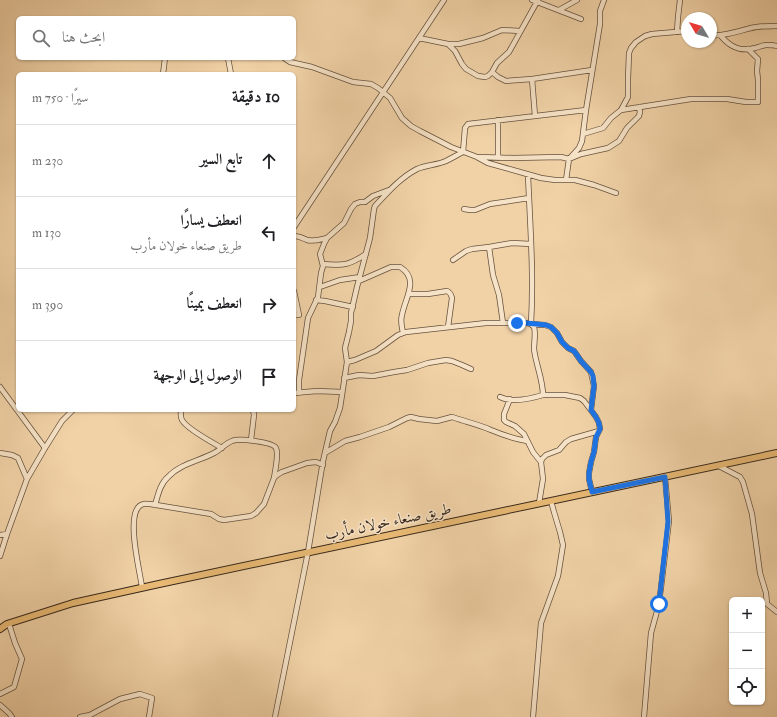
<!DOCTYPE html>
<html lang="ar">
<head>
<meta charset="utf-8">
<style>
	body { margin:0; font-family:"IM FELL Double Pica",Amiri,serif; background:#f6f6f6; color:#202124; direction:rtl }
	.controls { position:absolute; right:12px; bottom:12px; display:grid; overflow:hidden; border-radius:6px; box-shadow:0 1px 3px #0004 }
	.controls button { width:36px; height:36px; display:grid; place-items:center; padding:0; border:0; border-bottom:1px solid #e0e0e0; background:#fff; color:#202124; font:20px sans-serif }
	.compass { position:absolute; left:681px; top:12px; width:36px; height:36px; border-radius:50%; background:#fff; box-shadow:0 1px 3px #0004; rotate:308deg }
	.stop { position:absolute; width:12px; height:12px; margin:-9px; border:3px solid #1a73e8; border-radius:50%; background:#fff }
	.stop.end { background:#1a73e8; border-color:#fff; box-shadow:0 1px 4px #0008 }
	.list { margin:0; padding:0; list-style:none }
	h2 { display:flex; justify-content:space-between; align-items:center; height:52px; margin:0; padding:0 16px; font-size:17px }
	h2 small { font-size:13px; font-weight:400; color:#757577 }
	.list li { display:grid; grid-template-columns:26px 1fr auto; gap:12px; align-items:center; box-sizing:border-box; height:72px; padding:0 16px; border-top:1px solid #e0e0e0 }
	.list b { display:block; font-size:15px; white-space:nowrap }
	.list p { margin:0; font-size:13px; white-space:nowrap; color:#757577 }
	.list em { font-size:13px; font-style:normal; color:#757577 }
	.icon { flex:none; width:22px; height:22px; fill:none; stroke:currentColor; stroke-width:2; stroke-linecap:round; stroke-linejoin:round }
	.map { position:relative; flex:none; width:777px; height:717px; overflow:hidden; direction:ltr }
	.search { position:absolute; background:#fff; box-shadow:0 1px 3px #0004; left:16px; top:16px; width:280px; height:44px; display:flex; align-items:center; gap:10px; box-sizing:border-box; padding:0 14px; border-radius:6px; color:#757577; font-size:15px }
	.panel { position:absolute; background:#fff; box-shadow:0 1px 3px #0004; left:16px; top:72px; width:280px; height:340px; border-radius:6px; direction:rtl }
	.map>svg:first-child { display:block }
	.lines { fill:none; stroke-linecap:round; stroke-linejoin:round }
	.minor-casing { stroke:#66523e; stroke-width:6 }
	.major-casing { stroke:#37281b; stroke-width:8 }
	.minor { stroke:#f6e2c6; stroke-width:4.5 }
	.major { stroke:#e8b974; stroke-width:6 }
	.route { stroke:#1a73e8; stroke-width:5 }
	.labels { text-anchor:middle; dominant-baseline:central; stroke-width:3; stroke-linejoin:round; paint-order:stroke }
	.street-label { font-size:15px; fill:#37281b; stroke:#f6e2c6 }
</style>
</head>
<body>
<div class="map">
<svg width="777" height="717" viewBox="0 0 777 717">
	<rect width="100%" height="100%" fill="#f1d2a7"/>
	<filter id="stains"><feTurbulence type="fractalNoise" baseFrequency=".005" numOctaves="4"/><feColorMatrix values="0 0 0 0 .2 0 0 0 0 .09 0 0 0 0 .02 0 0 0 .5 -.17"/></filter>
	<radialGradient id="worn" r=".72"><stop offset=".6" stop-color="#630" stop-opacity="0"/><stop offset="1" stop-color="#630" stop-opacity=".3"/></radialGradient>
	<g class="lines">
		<!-- minor casing -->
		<g class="minor-casing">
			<path id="minor" d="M532,0L581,19
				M559,10L577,0
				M677,32L678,17L680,0
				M711,35C723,37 739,31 751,28C759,26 769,26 777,26
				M721,36C730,47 740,52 755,48C759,47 763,45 767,45C770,45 774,45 777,46
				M419,38L448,44L455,51L462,64L466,69L478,76L485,77L488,76L492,72L497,63L509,52L538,0
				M448,44H459L483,38L502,30L520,31
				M228,58L231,74
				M284,58L290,62L312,67L353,82L371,84L378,88L390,98L402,118L411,126L420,131L451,147L477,157L488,163L541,178L555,180H575L594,185L616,193
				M492,72L498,77L506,81L532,79L592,70
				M163,74L165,58
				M532,79L535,116
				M621,110L691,99H727L746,102H758V80L757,71L758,59L748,49
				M583,134L603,128L611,118L621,110L628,97V79L629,53L631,48L636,42L645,36L652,34L687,31
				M479,157L513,158L561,157L569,159L581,154L608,148L619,141L627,128L639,116L640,112L639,107
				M498,158V120
				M528,175C530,224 534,274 531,324L545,325L551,327L557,333L562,342L568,348L574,351L581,361L591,372L594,386L591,410
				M566,180L569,159L579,148L582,141L586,110L600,24V11L604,0
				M464,209L470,210H475L490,204L529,198
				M294,227L444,0
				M294,236C299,236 302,238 307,240C314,242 321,239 327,238
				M489,247L493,275L499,295L503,323
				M453,260L466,251L472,249L489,247L512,243L531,244
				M323,264C344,266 349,265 366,254
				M359,281L391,267H400C420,279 405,298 402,315C400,321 402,327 403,333
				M320,287L340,280L360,277
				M294,291L299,315H294
				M409,294H428L447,291C450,292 451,294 452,298L448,327
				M316,300L325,301L353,307
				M347,362L345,348L349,332L351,321V313L357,287L370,238L374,209L375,206C388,192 400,178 417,169C426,165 437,165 446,161C452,158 457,155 463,152L465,128L468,124L586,110
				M344,378L359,375L373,376L394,372L407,370L428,363L446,360L452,361L462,365L471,369
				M0,387L45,448
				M294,393L317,391L342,392
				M299,393V380L308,318L318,297L321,273L323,266L320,254L324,244L327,238L344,223L351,209L355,204L360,202H365L373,196L389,190
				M500,397C512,403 530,399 543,395
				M510,399L504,414V420L506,422L515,426L524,434L533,452L541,462
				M181,410C181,413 180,417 182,420C186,428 213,443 222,448
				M251,440L254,415L253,410
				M0,453L12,455L18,458L27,479
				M325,453L345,441L360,437L389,427L407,418L411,417L419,419L437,421L452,417L455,418C467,422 480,425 491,430C503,435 514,439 527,441
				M719,466L740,477L743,482L752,514L760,573L766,593L767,604L777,612
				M539,503L543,479L541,462L542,459L546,455L559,450L566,442L571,439L599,431
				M155,505C158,495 160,484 168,477C180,464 199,461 214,453C220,450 226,443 232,441C239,438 273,442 276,448C279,454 275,471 274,478
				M0,535L7,534
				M0,556L7,534L27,479L45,448L62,421L73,410
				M142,587C140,572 125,513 141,505C144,503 147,504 150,504L211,514L219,519L224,520L251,516L256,513L264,504L274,478L277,475L282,472L307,463L316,462L323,465
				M0,694L14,687L22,659L15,643L9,624
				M0,705L9,713L12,717
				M80,717L90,715L120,699L140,694L152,698L149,717
				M275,717L308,552L323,461L330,431L335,422L340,408L347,362L355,360L376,351L398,335L406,332L486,323H526C529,323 532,324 534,327C536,332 534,343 534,349C536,365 543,380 543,395H565L580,398L584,401L596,417L599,423L600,429L596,437L594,452L591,462L589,473V479L592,492
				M533,717L541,623L558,576L563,545L560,532L554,512L551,501
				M644,717L651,633L659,604L669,521L665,477"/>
		</g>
		<!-- major casing -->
		<g class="major-casing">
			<path id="major" d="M0,629L7,624L73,603L159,584L777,453"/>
		</g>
		<!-- minor -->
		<use href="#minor" class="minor"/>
		<!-- major -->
		<use href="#major" class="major"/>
	</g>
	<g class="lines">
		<!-- route -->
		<path class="route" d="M517,323H526L546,325L551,327L557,333L562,342L568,348L574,351L577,355L581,361L591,372L593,376L594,386L591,410L596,417L599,423L600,429L596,437L594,452L591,462L589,473V479L592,492L665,477L668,522L659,604"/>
	</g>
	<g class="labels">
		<!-- street labels -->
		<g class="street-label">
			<text transform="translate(388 522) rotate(-12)">طريق صنعاء خولان مأرب</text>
		</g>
	</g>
	<rect width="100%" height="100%" filter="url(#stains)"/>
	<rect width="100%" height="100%" fill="url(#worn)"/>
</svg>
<div class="controls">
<button>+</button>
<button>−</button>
<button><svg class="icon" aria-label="locate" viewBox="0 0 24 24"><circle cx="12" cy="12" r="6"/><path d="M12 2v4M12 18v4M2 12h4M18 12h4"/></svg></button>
</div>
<svg class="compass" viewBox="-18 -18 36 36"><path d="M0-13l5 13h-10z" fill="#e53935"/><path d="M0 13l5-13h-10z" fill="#757577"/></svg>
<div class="stop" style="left:659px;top:604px"></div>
<div class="stop end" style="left:517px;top:323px"></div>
<div class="search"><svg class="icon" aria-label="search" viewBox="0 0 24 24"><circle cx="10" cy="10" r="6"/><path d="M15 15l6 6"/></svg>ابحث هنا</div>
<section class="panel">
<h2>10 دقيقة<small>سيرًا · 750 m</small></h2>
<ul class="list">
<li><svg class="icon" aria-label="ahead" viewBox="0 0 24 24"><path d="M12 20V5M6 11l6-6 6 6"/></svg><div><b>تابع السير</b></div><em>230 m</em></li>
<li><svg class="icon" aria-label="left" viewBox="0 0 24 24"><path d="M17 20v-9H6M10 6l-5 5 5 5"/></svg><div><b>انعطف يسارًا</b><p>طريق صنعاء خولان مأرب</p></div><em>130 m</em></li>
<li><svg class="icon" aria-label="right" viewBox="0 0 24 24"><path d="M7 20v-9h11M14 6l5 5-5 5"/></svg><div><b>انعطف يمينًا</b></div><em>390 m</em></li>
<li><svg class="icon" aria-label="arrive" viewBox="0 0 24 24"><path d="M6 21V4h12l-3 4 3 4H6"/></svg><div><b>الوصول إلى الوجهة</b></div></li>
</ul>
</section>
</div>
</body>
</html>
